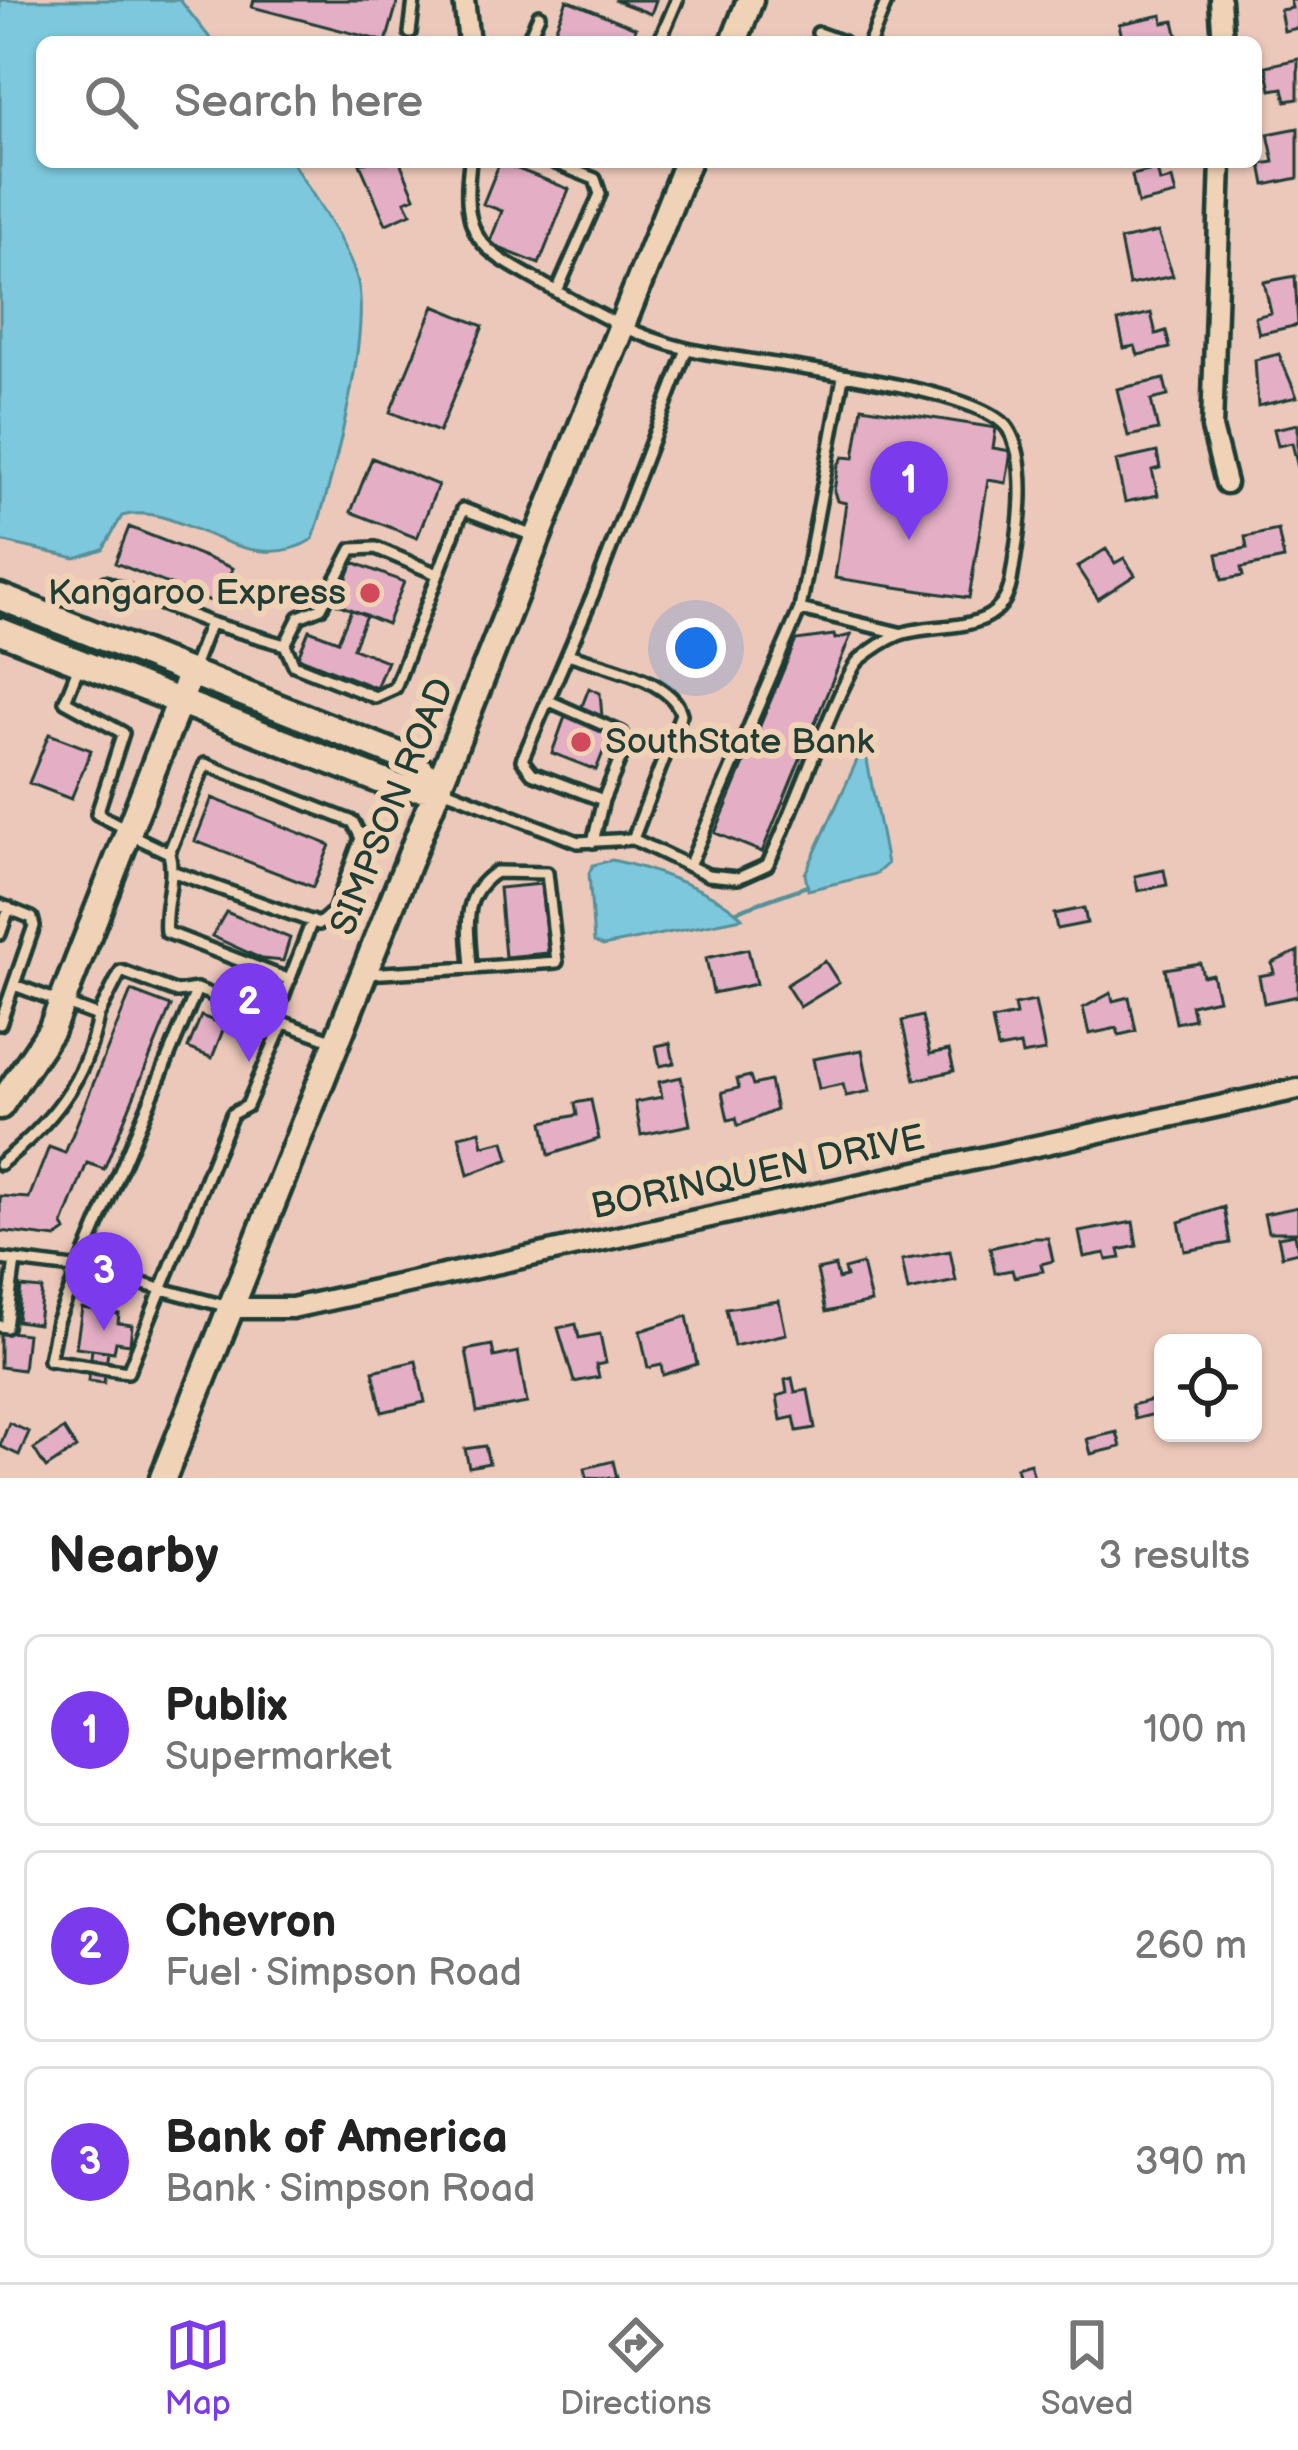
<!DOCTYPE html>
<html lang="en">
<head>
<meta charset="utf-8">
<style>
	body { margin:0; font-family:"Balsamiq Sans",sans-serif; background:#f2f2f2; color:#222 }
	.controls { position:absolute; right:36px; bottom:36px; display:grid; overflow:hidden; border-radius:18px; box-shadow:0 3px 9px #0004 }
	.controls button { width:108px; height:108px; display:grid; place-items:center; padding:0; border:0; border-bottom:3px solid #e0e0e0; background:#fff; color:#222; font:60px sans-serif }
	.you { position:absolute; left:696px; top:648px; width:42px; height:42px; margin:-30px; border:9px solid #fff; border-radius:50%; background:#1a73e8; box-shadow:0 0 0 18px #1a73e833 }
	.badge { display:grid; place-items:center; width:78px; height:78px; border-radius:50%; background:#7c3aed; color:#fff; font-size:39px; font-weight:700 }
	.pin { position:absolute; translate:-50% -99px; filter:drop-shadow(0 3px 6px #0008) }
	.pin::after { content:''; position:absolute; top:63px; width:42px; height:36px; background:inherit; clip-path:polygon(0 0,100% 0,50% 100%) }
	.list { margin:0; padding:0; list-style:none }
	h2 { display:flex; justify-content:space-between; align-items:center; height:156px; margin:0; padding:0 48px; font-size:51px }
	h2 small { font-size:39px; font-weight:400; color:#767676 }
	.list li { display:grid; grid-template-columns:78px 1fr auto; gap:36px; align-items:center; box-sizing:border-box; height:192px; margin:0 24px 24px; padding:0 24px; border:3px solid #e0e0e0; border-radius:18px }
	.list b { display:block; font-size:45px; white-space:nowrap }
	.list p { margin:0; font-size:39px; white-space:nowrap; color:#767676 }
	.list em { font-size:39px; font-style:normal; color:#767676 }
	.icon { flex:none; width:66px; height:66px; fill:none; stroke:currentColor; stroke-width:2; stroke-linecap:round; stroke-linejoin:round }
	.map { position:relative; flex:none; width:1298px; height:1478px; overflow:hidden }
	.search { position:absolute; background:#fff; box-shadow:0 3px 9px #0004; left:36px; right:36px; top:36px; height:132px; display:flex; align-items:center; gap:30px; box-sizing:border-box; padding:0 42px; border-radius:18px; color:#767676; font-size:45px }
	.sheet { height:804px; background:#fff }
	nav { display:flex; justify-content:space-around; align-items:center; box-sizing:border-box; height:168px; border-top:3px solid #e0e0e0; background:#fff; font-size:33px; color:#767676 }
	nav a { display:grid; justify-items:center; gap:6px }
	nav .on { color:#7c3aed }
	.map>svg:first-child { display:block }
	.water { fill:#7dc8dd; stroke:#579099; stroke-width:3 }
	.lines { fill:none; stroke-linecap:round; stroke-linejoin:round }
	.stream { stroke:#579099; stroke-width:4.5 }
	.building { fill:#e4aec4; stroke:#1f3d34; stroke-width:3 }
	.lane-casing { stroke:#1f3d34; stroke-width:18 }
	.street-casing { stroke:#1f3d34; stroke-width:27 }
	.secondary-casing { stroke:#1f3d34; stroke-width:33 }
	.lane { stroke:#f0d3b6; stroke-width:9 }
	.street { stroke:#f0d3b6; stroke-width:18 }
	.secondary { stroke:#f0d3b6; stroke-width:24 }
	.poi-dot { fill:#d1495b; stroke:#f0d3b6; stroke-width:4.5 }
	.labels { text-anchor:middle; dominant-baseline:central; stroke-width:12; stroke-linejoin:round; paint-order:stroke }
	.poi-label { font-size:36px; fill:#1f3d34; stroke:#f0d3b6; text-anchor:end }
	.street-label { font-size:36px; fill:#1f3d34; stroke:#f0d3b6 }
</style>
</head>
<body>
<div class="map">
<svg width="1298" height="1478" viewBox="0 0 1298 1478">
	<rect width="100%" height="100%" fill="#ecc8ba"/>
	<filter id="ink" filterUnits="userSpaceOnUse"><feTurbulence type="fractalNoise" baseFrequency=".00833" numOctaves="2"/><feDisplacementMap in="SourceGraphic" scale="24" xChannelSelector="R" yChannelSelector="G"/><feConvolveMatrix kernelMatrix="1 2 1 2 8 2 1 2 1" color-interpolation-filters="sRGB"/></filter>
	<g filter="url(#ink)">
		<!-- water -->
		<path class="water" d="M0,0H180L213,42H42V162H292C314,198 342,235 356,275C374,326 331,484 313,539C245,582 181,499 122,516L103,549L75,558L0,541Z
			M864,745L887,864L876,874L808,890L805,874Z
			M612,860C646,867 720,892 742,918L603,946L594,942L589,873L593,865Z"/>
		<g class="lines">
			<!-- stream -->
			<path class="stream" d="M737,911L807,886"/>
		</g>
		<!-- building -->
		<path class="building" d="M254,0H398L386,42L252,7Z
			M567,0L636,28L630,42H550Z
			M614,0H656L651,14Z
			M1290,0H1298V28L1284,31L1280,10L1292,8Z
			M1162,15L1163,23L1174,21L1179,42H1123L1119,24Z
			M1298,59V99L1286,101L1283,88L1271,90L1266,66Z
			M1298,128V178L1265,185L1261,164L1274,162L1268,134Z
			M359,162H400L415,197L405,201L411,213L386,224Z
			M500,162L569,189L539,264L489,244L502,211L483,204Z
			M1157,169L1160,182L1172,179L1176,195L1138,204L1132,175Z
			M1158,232L1173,276L1129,285L1120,240Z
			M1295,276L1298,325L1259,334L1255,317L1271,313L1264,282Z
			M434,306L483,326L439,432L390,412Z
			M1151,313L1156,334L1166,331L1170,348L1138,355L1135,346L1124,348L1118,321Z
			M1279,354L1297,397L1258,406L1255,360Z
			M1164,379L1168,396L1151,400L1158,430L1128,436L1117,389Z
			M862,407L996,428L993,448L1011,451L1006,483L988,480L969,598L835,578L846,503L837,501L834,491L838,465L843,457L854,458Z
			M1298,424V468L1292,443L1278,446L1274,429Z
			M1157,452L1160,468L1152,470L1158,495L1125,502L1116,461Z
			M372,458L438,485L417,538L351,512Z
			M129,527L233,568L218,604L115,563Z
			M1278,530L1284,559L1241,568L1243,576L1222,580L1217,554L1247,548L1245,537Z
			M1106,549L1115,563L1124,558L1135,575L1098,599L1077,567Z
			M353,562L404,582L387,624L337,604Z
			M351,610L366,615L353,648L387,661L376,688L298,657L309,630L338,641Z
			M834,635L835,639L851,635L762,852L715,833L796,640Z
			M589,688L600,693L603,729L577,719Z
			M566,714L611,732L596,770L552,753Z
			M49,734L91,750L71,799L29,783Z
			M212,798L330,845L313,887L195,841Z
			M1164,870L1167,885L1138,891L1135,876Z
			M541,884L548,953L505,957L499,888Z
			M1084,908L1087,923L1057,929L1054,914Z
			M226,912L290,938L283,961L262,959L212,936Z
			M748,949L756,984L713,993L706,958Z
			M1298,951V996L1264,1003L1259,976L1274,973L1272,963Z
			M825,961L839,983L800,1007L786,985Z
			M1200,963L1203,976L1212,974L1218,999L1191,1005L1194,1019L1176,1023L1165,969Z
			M131,991L171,1006L104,1169L87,1163L63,1224L66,1231L56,1238L0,1231V1196L29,1198L49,1147L65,1153Z
			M1111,993L1113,1001L1129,997L1136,1031L1119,1035L1117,1028L1089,1034L1083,1008Z
			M1035,1001L1045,1051L1022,1055L1020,1045L998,1049L992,1020L1016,1015L1014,1005Z
			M201,1016L225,1025L212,1058L188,1048Z
			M922,1016L930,1054L949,1050L954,1071L915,1080L902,1021Z
			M670,1043L674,1063L660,1066L656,1046Z
			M862,1050L870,1091L846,1096L843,1084L819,1089L813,1059Z
			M750,1076L753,1085L770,1081L776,1110L738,1126L736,1118L728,1120L722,1092L739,1088L737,1079Z
			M681,1077L690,1125L641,1135L635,1102L662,1097L659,1082Z
			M591,1100L599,1139L549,1155L543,1122L577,1115L575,1103Z
			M480,1131L483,1146L504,1141L509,1159L468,1175L459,1136Z
			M1224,1207L1230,1243L1185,1251L1179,1222Z
			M1298,1207V1232H1268L1264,1214Z
			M1133,1222L1137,1246L1119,1250L1121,1258L1107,1260L1105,1253L1084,1257L1079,1232Z
			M1295,1234L1298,1252L1282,1256L1278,1237Z
			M1034,1238H1048L1053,1261L1041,1264L1043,1271L1014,1277L1012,1270L995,1273L990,1248Z
			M950,1251L956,1281L908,1291L902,1260Z
			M862,1264L871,1302L826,1312L817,1270L835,1266L838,1279L846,1277L844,1269Z
			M21,1287L42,1289L38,1324L17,1321Z
			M779,1301L786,1334L734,1346L726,1309Z
			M82,1308L119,1314L118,1323L132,1325L130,1344L116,1342L114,1352L76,1347Z
			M687,1316L697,1364L663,1375L661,1365L648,1368L640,1331Z
			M576,1324L579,1338L600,1334L606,1363L596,1365L599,1377L574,1382L558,1328Z
			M0,1331L27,1334L23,1370L0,1367Z
			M492,1345L494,1357L518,1352L527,1403L477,1412L466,1350Z
			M92,1349L108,1351L104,1383L88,1381Z
			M416,1361L425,1402L382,1412L373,1371Z
			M792,1378L795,1392L808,1390L815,1428L797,1431L794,1417L781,1420L777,1396L787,1393L785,1380Z
			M1152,1400L1155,1414L1135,1419L1132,1405Z
			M9,1423L29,1432L19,1455L0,1446Z
			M64,1429L76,1448L46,1468L34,1449Z
			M1117,1432L1121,1447L1091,1454L1087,1439Z
			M485,1446L489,1463L469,1467L465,1449Z
			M613,1461L617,1478H587L585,1468Z
			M1030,1463L1034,1478H1019L1016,1467Z"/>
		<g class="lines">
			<!-- lane casing -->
			<g class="lane-casing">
				<path id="lane" d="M410,33L414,0
					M818,33L843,42
					M527,42L539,15
					M659,42L677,0
					M870,42L887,0
					M553,162L595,179L600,194L557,291
					M105,582L210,623
					M800,609L899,633
					M285,645L299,617L321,608L352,549L376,548L437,574
					M568,654C599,665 673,679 681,714L633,839
					M79,666L65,701L123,733L97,814L125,828
					M193,667L210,623L285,645L294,665L375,697L395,688L463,509L536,537
					M547,700L622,733L626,745L603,800
					M440,788L578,842L633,839L708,875L738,878L767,865C788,829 841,675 860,659C870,651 886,640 898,635C936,620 1001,639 1011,581C1018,540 1031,464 1008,429C978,384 749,364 687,349C634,336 593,312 547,286C484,250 460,244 470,162
					M129,834L169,853C176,880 163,904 166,932L290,980
					M593,842L603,800L532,773L522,760L594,592L687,349
					M169,853L205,764L353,822L361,838L334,911L319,924L174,872
					M689,866L800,609L843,377
					M0,905L32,918L34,926L0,1024
					M0,934L9,908
					M365,974L471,968C469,929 459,896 496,872L547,873L557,962L471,968
					M17,986L98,1016L121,971L177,992L197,989L274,1020L312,921
					M197,989L57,1321L49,1360L128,1372L232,1114L247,1106L283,1023
					M279,1021L337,1042
					M0,1164C51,1123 86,1082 98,1016
					M0,1259L90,1270L229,1307
					M0,1326L6,1327L15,1261"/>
			</g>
			<!-- street casing -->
			<g class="street-casing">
				<path id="street" d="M464,0L469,42
					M1220,0L1223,42
					M1221,162L1212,428L1226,483
					M230,1308H292L1298,1089"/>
			</g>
			<!-- secondary casing -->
			<g class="secondary-casing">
				<path id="secondary" d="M734,42L750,0
					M0,597L409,759L440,788
					M0,631L397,787L440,788
					M0,1106L51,1030L191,672
					M163,1478L687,162"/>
			</g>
			<!-- lane -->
			<use href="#lane" class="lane"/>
			<!-- street -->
			<use href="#street" class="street"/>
			<!-- secondary -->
			<use href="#secondary" class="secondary"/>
		</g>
	</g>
	<!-- markers -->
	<g class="poi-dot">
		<circle cx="370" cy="593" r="12"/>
		<circle cx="581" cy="742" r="12"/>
	</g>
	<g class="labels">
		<!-- poi labels -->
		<g class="poi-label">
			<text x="346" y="593">Kangaroo Express</text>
			<text x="605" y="742" text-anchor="start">SouthState Bank</text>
		</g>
		<!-- street labels -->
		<g class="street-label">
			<text transform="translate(393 807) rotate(-68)">SIMPSON ROAD</text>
			<text transform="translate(758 1173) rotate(-12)">BORINQUEN DRIVE</text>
		</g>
	</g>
</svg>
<div class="controls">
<button><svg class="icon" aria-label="locate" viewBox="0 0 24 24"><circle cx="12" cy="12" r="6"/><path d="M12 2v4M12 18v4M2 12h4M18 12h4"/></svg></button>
</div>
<div class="you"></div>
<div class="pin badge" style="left:909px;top:540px">1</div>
<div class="pin badge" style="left:249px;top:1062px">2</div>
<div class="pin badge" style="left:104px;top:1331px">3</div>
<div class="search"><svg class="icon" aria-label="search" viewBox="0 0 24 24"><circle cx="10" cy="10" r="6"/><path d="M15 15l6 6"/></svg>Search here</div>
</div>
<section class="sheet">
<h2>Nearby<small>3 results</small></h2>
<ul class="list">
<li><span class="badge">1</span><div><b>Publix</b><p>Supermarket</p></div><em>100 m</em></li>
<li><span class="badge">2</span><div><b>Chevron</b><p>Fuel · Simpson Road</p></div><em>260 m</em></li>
<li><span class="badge">3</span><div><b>Bank of America</b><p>Bank · Simpson Road</p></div><em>390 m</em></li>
</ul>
</section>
<nav>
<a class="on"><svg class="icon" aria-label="map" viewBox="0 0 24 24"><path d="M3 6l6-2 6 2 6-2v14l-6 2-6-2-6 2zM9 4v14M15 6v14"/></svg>Map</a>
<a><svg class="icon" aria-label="directions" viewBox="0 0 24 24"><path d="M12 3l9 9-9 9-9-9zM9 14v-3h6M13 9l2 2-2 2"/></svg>Directions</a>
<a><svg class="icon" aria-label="saved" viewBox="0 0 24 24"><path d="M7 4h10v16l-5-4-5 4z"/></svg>Saved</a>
</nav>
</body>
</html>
